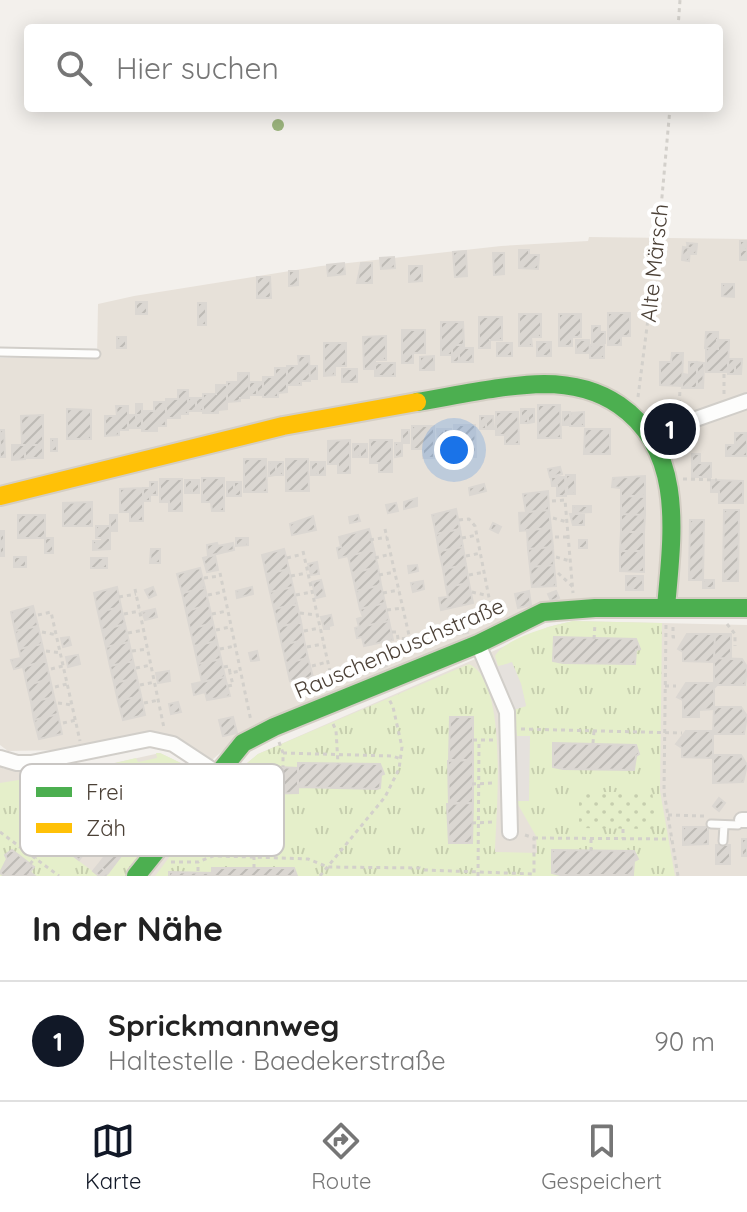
<!DOCTYPE html>
<html lang="de">
<head>
<meta charset="utf-8">
<style>
	body { margin:0; font-family:Quicksand,sans-serif; background:#f6f6f6; color:#222 }
	.you { position:absolute; left:454px; top:450px; width:28px; height:28px; margin:-20px; border:6px solid #fff; border-radius:50%; background:#1a73e8; box-shadow:0 0 0 12px #1a73e833 }
	.badge { display:grid; place-items:center; width:52px; height:52px; border-radius:50%; background:#111827; color:#fff; font-size:26px; font-weight:700 }
	.pin { position:absolute; translate:-50% -50%; border:4px solid #fff; box-shadow:0 2px 8px #0006 }
	.list { margin:0; padding:0; list-style:none }
	h2 { display:flex; justify-content:space-between; align-items:center; height:104px; margin:0; padding:0 32px; font-size:34px }
	h2 small { font-size:26px; font-weight:400; color:#767676 }
	.list li { display:grid; grid-template-columns:52px 1fr auto; gap:24px; align-items:center; box-sizing:border-box; height:120px; padding:0 32px; border-top:2px solid #e0e0e0 }
	.list b { display:block; font-size:30px; white-space:nowrap }
	.list p { margin:0; font-size:26px; white-space:nowrap; color:#767676 }
	.list em { font-size:26px; font-style:normal; color:#767676 }
	.icon { flex:none; width:44px; height:44px; fill:none; stroke:currentColor; stroke-width:2; stroke-linecap:round; stroke-linejoin:round }
	.map { position:relative; flex:none; width:747px; height:876px; overflow:hidden }
	.search { position:absolute; background:#fff; box-shadow:0 4px 20px #0003; left:24px; right:24px; top:24px; height:88px; display:flex; align-items:center; gap:20px; box-sizing:border-box; padding:0 28px; border-radius:8px; color:#767676; font-size:30px }
	.sheet { height:224px; background:#fff }
	nav { display:flex; justify-content:space-around; align-items:center; box-sizing:border-box; height:112px; border-top:2px solid #e0e0e0; background:#fff; font-size:22px; color:#767676 }
	nav a { display:grid; justify-items:center; gap:4px }
	nav .on { color:#111827 }
	.map>svg:first-child { display:block }
	.residential { fill:#e7e1d9 }
	.grass { fill:url(#grass-tufts) }
	.park { fill:url(#park-dots) }
	.parking { fill:#e5e1dd }
	.building { fill:url(#building-hatch); stroke:#dbd7d2; stroke-width:2 }
	.lines { fill:none; stroke-linecap:round; stroke-linejoin:round }
	.lane-casing { stroke:#d1cec9; stroke-width:11 }
	.street-casing { stroke:#d1cec9; stroke-width:18 }
	.fast-casing { stroke:#d4cec4; stroke-width:22 }
	.slow-casing { stroke:#d4cec4; stroke-width:22 }
	.path { stroke:#d3d0cb; stroke-width:3; stroke-dasharray:4 4; stroke-linecap:butt }
	.lane { stroke:#fdfdfc; stroke-width:7 }
	.street { stroke:#fdfdfc; stroke-width:14 }
	.fast { stroke:#4caf50; stroke-width:18 }
	.slow { stroke:#ffc107; stroke-width:18 }
	.tree { fill:#9bb47d }
	.labels { text-anchor:middle; dominant-baseline:central; stroke-width:8; stroke-linejoin:round; paint-order:stroke }
	.street-label { font-size:22px; fill:#4b4036; stroke:#fff }
	.key { fill:#fff; stroke:#c9c6c3; stroke-width:2 }
	.key-label { font-size:22px; fill:#4b4036 }
</style>
</head>
<body>
<div class="map">
<svg width="747" height="876" viewBox="0 0 747 876">
	<defs>
		<pattern id="grass-tufts" width="24" height="20" patternUnits="userSpaceOnUse" patternTransform="scale(2)"><rect width="24" height="20" fill="#e5efca"/><path d="M3 7l-1-3M5 7V3M7 7l1-3M15 17l-1-3M17 17v-4M19 17l1-3" fill="none" stroke="#c6ceae"/></pattern>
		<pattern id="park-dots" width="8" height="8" patternUnits="userSpaceOnUse" patternTransform="scale(2)"><rect width="8" height="8" fill="#e5efca"/><path d="M2 2h.1M6 6h.1" fill="none" stroke="#c6ceae" stroke-width="1.8" stroke-linecap="round"/></pattern>
		<pattern id="building-hatch" width="6" height="6" patternUnits="userSpaceOnUse" patternTransform="scale(2)"><rect width="6" height="6" fill="#dbd7d2"/><path d="M-1 1l2-2M0 6l6-6M5 7l2-2" fill="none" stroke="#bdbab5"/></pattern>
	</defs>
	<rect width="100%" height="100%" fill="#f3f0ec"/>
	<!-- residential -->
	<path class="residential" d="M589,237L747,239V603H589L243,734L207,764L171,736L148,732L63,750L8,751L0,745V358H97L98,304L134,296L321,266L501,246L588,241Z
		M573,621L747,625V876H0V766L4,769H87L160,753L187,766L230,777L258,754L548,627Z"/>
	<!-- grass -->
	<path class="grass" d="M573,621L662,623L660,791L675,876H155L180,843L188,848L194,841L186,835L230,777L258,754L469,664C509,682 496,813 495,852L537,853L536,836L516,801H529V736H517L513,710L526,706L521,684L512,663L498,666L495,656C505,638 553,625 573,621Z
		M156,753H160L187,766L192,774L189,786L125,876H104L109,873L158,807L149,799L154,792L122,767L115,777L112,775L111,764L136,758L138,762L157,758Z
		M87,769L89,778L84,786L73,778L36,829L99,876H0V783Z"/>
	<!-- park -->
	<path class="park" d="M579,792H652L657,820L653,829L579,828Z"/>
	<!-- parking -->
	<path class="parking" d="M512,662L521,684L526,706L513,710L497,667Z
		M515,736H530L529,801H514Z"/>
	<!-- building -->
	<path class="building" d="M740,241H747V250H740Z
		M687,243L697,244L696,254H689Z
		M683,247L690,248L689,261L682,260Z
		M519,250H529V255H539L538,269L519,268Z
		M740,250H747V260H740Z
		M466,251L467,276L455,277L453,252Z
		M493,253H504V274L494,275Z
		M394,257L395,268L381,269L380,258Z
		M344,263L345,274L328,276L327,265Z
		M361,263H372V283H357Z
		M409,266H422V281L409,282Z
		M289,271H298V285L289,286Z
		M257,277H270L271,298H257Z
		M722,284H734V297L722,296Z
		M136,302H147V314H136Z
		M198,303H206V325H198Z
		M608,313H630V336H621V345H608Z
		M519,314H541V337H531L532,346H519Z
		M559,314H581V337H572V346H559Z
		M479,317H502V340H490V348H479Z
		M441,322H463L464,345H452V355H441Z
		M592,326H600V332H605V343L592,344Z
		M402,330H425V353H413V363H402Z
		M706,332H718V349L705,348Z
		M386,336V360H375V369H364L363,337Z
		M117,337H126V348H117Z
		M576,340H589L590,353H576Z
		M717,340H729L728,372H706V348L718,349Z
		M537,342H551V356H537Z
		M324,343H346V366H335V375L324,376Z
		M497,343H512V356H497Z
		M452,345H464V348H459V362H452Z
		M590,345H604V358H590Z
		M459,348H473V362H459Z
		M672,353H683L682,386L660,385V362H671Z
		M298,356H309L310,381H301V385H287V366H299Z
		M434,356V370H420V357Z
		M728,359H735V374H728Z
		M735,359H742L741,374H735Z
		M689,362H697V388H682L683,374L689,375Z
		M697,362L704,363L703,388H697Z
		M375,363H395V376H375Z
		M309,366H317V379H310Z
		M275,368H287V392L278,393V397H263V377H275Z
		M342,369H357V382H342Z
		M238,373H249V398H240V401L227,402V382H238Z
		M249,382H257V395H249Z
		M257,382H263V395H257Z
		M216,385H227V409L218,410V413H203V394H216Z
		M178,390H188V414H180V418H166V399H178Z
		M188,398H196V411H188Z
		M196,398H203V411H196Z
		M154,402H166V426H157V431H142V411H154Z
		M136,404H142V415H136Z
		M538,405H560L561,438H538Z
		M116,406H128V430H119V435L105,436V416H117Z
		M67,409L91,410V439H67Z
		M521,409H528V423H521Z
		M528,409H534V422L528,423Z
		M496,412H518L519,444H505V435H496Z
		M563,412H570V425H563Z
		M584,412V426H570V413Z
		M43,415V445H22L21,416Z
		M128,415H136V428H128Z
		M136,415H142V428H136Z
		M480,416H486V429H480Z
		M486,416H493L494,429H486Z
		M454,425H475L476,457H465V448H454Z
		M412,426H434V458H423V449H412Z
		M437,429H444V442H438Z
		M444,429H451V442H444Z
		M585,429H610V454H584Z
		M0,430H4L5,457H0Z
		M402,430H409V443H402Z
		M735,433H747V456H726V445H735Z
		M51,439H57V451H51Z
		M350,440V473H338V464H328V441Z
		M370,440H392V472H379V463H370Z
		M395,443H402V456L395,457Z
		M353,444H360V457H353Z
		M360,444H367V457H360Z
		M12,445H25V459L12,460Z
		M25,445H43V458H25Z
		M692,454H700V461H692Z
		M244,459H266L267,492H244Z
		M286,459H308L309,491H286Z
		M269,462H276V475L269,476Z
		M276,462H283V475H276Z
		M311,462H318V475H311Z
		M318,462H325V475H318Z
		M692,463H711V477H692Z
		M560,467L562,474L550,477L548,469Z
		M566,475H575V494H568Z
		M645,476V496H621V488L612,487L613,478Z
		M551,477H565L566,496H557V486H552Z
		M202,478H224V511H212L211,502H202Z
		M160,479H182V511H169V502H160Z
		M185,480H192V493H185Z
		M192,480H199V493H192Z
		M711,480L743,481V503H719V492H711Z
		M150,482H157V495H150Z
		M227,482H234V496H227Z
		M234,482H241V496H234Z
		M484,484L486,491L470,495L469,488Z
		M143,488V521H130V512H120V489Z
		M143,488H150V501H143Z
		M548,491L549,510L526,512L523,494Z
		M621,496L645,497V515L621,514Z
		M417,498V506L404,509V502Z
		M92,502V526H63V503Z
		M396,503L398,511L388,513L386,505Z
		M573,506H591V512L573,513Z
		M456,509L460,529L436,534L432,515Z
		M549,510L551,528L520,531L519,513Z
		M724,510H739L738,581H723Z
		M570,514H584V525H573Z
		M621,514L645,515L644,532H621Z
		M18,515H45V538H18Z
		M110,515H117V531H110Z
		M358,515L360,521L350,523L349,517Z
		M313,516L316,530L292,535L290,524Z
		M690,520H704L703,580H689Z
		M493,523L501,527L498,533L490,529Z
		M96,526H110V538H96Z
		M551,528L553,547L528,549L527,530Z
		M369,529L374,550L339,558L337,548L341,547L339,537Z
		M460,529L463,547L439,551L436,534Z
		M0,531H4V556H0Z
		M621,532H644V551H620Z
		M45,538H53V553H45Z
		M102,538H110V549L93,550V541H102Z
		M236,538H248V545L236,546Z
		M579,540H587V548H579Z
		M217,543L218,546L233,543L234,550L208,556L207,545Z
		M463,547L466,565L443,569L439,551Z
		M553,547L554,565L530,567L528,549Z
		M151,549H160V563H150Z
		M284,549L289,569L266,574L262,555Z
		M374,550L378,567L352,573L348,556Z
		M620,551H644V572L620,571Z
		M215,555L218,570L207,572L203,558Z
		M14,557H26V567H14Z
		M91,558H107V568H91Z
		M317,562L319,574L311,575L308,564Z
		M417,565L418,571L409,573L408,566Z
		M466,565L469,583L446,587L443,569Z
		M554,565L556,586L532,587L530,567Z
		M378,567L381,585L356,591L352,573Z
		M200,568L205,588L182,593L177,574Z
		M289,569L293,587L270,592L266,574Z
		M626,576H643V590H626Z
		M321,580L325,596L316,598L312,582Z
		M703,580H714V588H703Z
		M423,581L424,589L413,592L411,583Z
		M469,583L473,603L441,610L439,598L448,597L446,587Z
		M381,585L385,603L360,609L356,591Z
		M117,587L121,607L98,612L94,593Z
		M153,587L156,595L149,598L145,590Z
		M252,587L253,594L237,598L236,591Z
		M293,587L297,604L274,609L270,592Z
		M205,588L209,605L186,611L182,593Z
		M529,591L531,605L518,608L515,594Z
		M556,591L559,598L551,601L548,594Z
		M385,603L389,621L355,628L359,627L357,619L363,617L360,609Z
		M297,604L301,622L278,627L274,609Z
		M209,605L213,623L190,629L186,611Z
		M33,606L38,626L15,631L11,612Z
		M121,607L125,624L102,630L98,612Z
		M155,609L157,617L145,620L142,612Z
		M331,615L333,625L329,626V629H324L321,617Z
		M465,619L468,633L454,635L452,621Z
		M389,621L393,640L364,646L362,637L357,638L355,628Z
		M301,622L304,640L282,645L278,627Z
		M213,623L217,641L194,646L190,629Z
		M125,624L129,642L106,647L102,630Z
		M38,626L42,644L19,649L15,631Z
		M687,634H715L714,662L683,661V652L678,649Z
		M715,634H731V659L714,658Z
		M69,637L71,645L63,647L61,638Z
		M554,637L636,639L640,649L636,650L635,664L563,663L553,661Z
		M304,640L308,658L286,663L282,645Z
		M217,641L221,659L198,664L194,646Z
		M129,642L133,661L110,666L106,647Z
		M42,644L46,661L14,669L11,660L21,658L19,649Z
		M257,651L259,660L251,661L249,653Z
		M384,653L387,666L374,670L371,656Z
		M78,655L80,664L68,667L66,657Z
		M308,658L313,677L290,681L286,663Z
		M714,658L742,659L747,667L745,685H717L714,688Z
		M221,659L225,677L202,682L198,664Z
		M46,661L50,679L27,685L23,667Z
		M133,661L137,678L114,683L110,666Z
		M169,671L170,681L158,683L156,673Z
		M225,677L230,696L207,700L205,692L194,695L192,684Z
		M137,678L141,696L118,701L114,683Z
		M50,679L54,697L31,702L27,685Z
		M686,683H714V709L699,710V717H683V700L677,697Z
		M141,696L145,715L123,720L118,701Z
		M54,697L58,714L34,720L31,702Z
		M178,702L181,712L171,714L169,704Z
		M714,707H741L747,716L744,734H713Z
		M58,714L62,734L39,739L34,720Z
		M233,717L237,733L223,736L219,720Z
		M450,717H473V760H449Z
		M686,731H713V758L682,757V748L676,744Z
		M553,743L636,745L639,754L636,756L634,770L563,769L553,767Z
		M713,755H741L747,765L743,782L713,783Z
		M473,760V803H449L448,761Z
		M298,763L380,764L384,774L381,775L380,788L377,789L298,787Z
		M255,766L298,768V793L257,794Z
		M102,790L121,805L79,860L60,845Z
		M719,798L725,803L719,811L713,806Z
		M473,803L472,843H449L447,804Z
		M140,810L150,818L108,873L98,865Z
		M683,827H708V844L683,845Z
		M742,839H747V856H742Z
		M716,845H730V864H716Z
		M12,850L34,867L30,872L35,876H4L0,873L7,859L5,855Z
		M552,850L634,851L638,859L634,861L633,875H560L552,873Z
		M98,865L108,873L105,876H99L93,871Z
		M212,868H294L297,876H212Z
		M169,872L212,873V876H169Z"/>
	<g class="lines">
		<!-- lane casing -->
		<g class="lane-casing">
			<path id="lane" d="M0,352L96,354
				M711,824L738,825L742,820
				M723,841L724,825"/>
		</g>
		<!-- street casing -->
		<g class="street-casing">
			<path id="street" d="M654,437L693,420L747,401
				M478,644L507,712L510,832
				M0,758L17,763H31L150,739L173,744L217,773
				M742,820H747"/>
		</g>
		<!-- fast casing -->
		<g class="fast-casing">
			<path id="fast" d="M417,402C459,395 502,385 544,384C571,384 597,390 619,405C686,451 672,537 666,607
				M136,876L243,743L274,727L478,644L543,612L595,608H747"/>
		</g>
		<!-- slow casing -->
		<g class="slow-casing">
			<path id="slow" d="M0,496L283,426L417,402"/>
		</g>
		<!-- path -->
		<path class="path" d="M678,28L680,0
			M724,374V394
			M638,397L658,241L670,108
			M679,412L680,388
			M683,479L717,480
			M552,501L565,500L573,593
			M553,518L567,522
			M459,520L469,519L475,526L493,618
			M385,529L413,653
			M555,537H568
			M462,538L477,535
			M370,540L387,537
			M303,551L333,685
			M466,556L481,553
			M556,557L570,561
			M287,558L303,554
			M375,558L391,554
			M220,573L251,721
			M558,573L573,587
			M379,575L395,572
			M469,575L485,572
			M291,576L307,573
			M204,578L220,576
			M135,589L164,728
			M472,592L489,596
			M383,593L399,590
			M208,595L223,592
			M296,595L312,592
			M119,597L136,594
			M387,610L403,608
			M300,613L317,615
			M124,614L140,611
			M212,614L227,611
			M38,615L51,612L80,741
			M727,624L735,634V646
			M666,625L664,792L678,876
			M673,627V637H677
			M216,630L230,627
			M304,631L320,628
			M42,632L57,635
			M392,632H397L398,639L410,638
			M128,633L144,630
			M594,639L595,624
			M307,647L323,644
			M220,649L235,646
			M46,651L61,653
			M132,651L148,649
			M312,666L327,662
			M224,667L229,666L230,673L240,671
			M136,668L151,665
			M51,669L63,666
			M140,685L155,682
			M228,686L233,685L230,673
			M665,686H676
			M55,687L67,684
			M58,703L72,705
			M144,703L159,700
			M63,723L76,720
			M333,724L336,730L338,764
			M521,729L682,733
			M473,740H493
			M279,742L283,753V767
			M593,743L594,731
			M283,753L392,756L401,759
			M472,784L494,783
			M136,803L143,800L147,802L171,801
			M668,815L704,816
			M472,823L494,822
			M623,829V839
			M0,832L59,876
			M525,835L534,838V876
			M534,838L671,839
			M591,839V851
			M171,862H198L213,856L254,857L308,859L328,867L420,868L425,870L534,874
			M30,864L36,857
			M254,868V857
			M198,871V862
			M105,875L106,876
			M320,876L385,797L399,769L402,747L393,707L388,697
			M478,876L479,740"/>
		<!-- lane -->
		<use href="#lane" class="lane"/>
		<!-- street -->
		<use href="#street" class="street"/>
		<!-- fast -->
		<use href="#fast" class="fast"/>
		<!-- slow -->
		<use href="#slow" class="slow"/>
	</g>
	<!-- trees -->
	<circle class="tree" cx="278" cy="125" r="6"/>
	<g class="labels">
		<!-- street labels -->
		<g class="street-label">
			<text transform="translate(654 263) rotate(-84)">Alte Märsch</text>
			<text transform="translate(399 648) rotate(-23)">Rauschenbuschstraße</text>
		</g>
	</g>
	<!-- legend -->
	<rect x="20" y="764" width="264" height="92" rx="12" class="key"/>
	<rect x="36" y="787" width="36" height="10" fill="#4caf50"/>
	<rect x="36" y="823" width="36" height="10" fill="#ffc107"/>
	<g class="key-label">
		<text x="86" y="800">Frei</text>
		<text x="86" y="836">Zäh</text>
	</g>
</svg>
<div class="you"></div>
<div class="pin badge" style="left:670px;top:429px">1</div>
<div class="search"><svg class="icon" aria-label="search" viewBox="0 0 24 24"><circle cx="10" cy="10" r="6"/><path d="M15 15l6 6"/></svg>Hier suchen</div>
</div>
<section class="sheet">
<h2>In der Nähe<small></small></h2>
<ul class="list">
<li><span class="badge">1</span><div><b>Sprickmannweg</b><p>Haltestelle · Baedekerstraße</p></div><em>90 m</em></li>
</ul>
</section>
<nav>
<a class="on"><svg class="icon" aria-label="map" viewBox="0 0 24 24"><path d="M3 6l6-2 6 2 6-2v14l-6 2-6-2-6 2zM9 4v14M15 6v14"/></svg>Karte</a>
<a><svg class="icon" aria-label="directions" viewBox="0 0 24 24"><path d="M12 3l9 9-9 9-9-9zM9 14v-3h6M13 9l2 2-2 2"/></svg>Route</a>
<a><svg class="icon" aria-label="saved" viewBox="0 0 24 24"><path d="M7 4h10v16l-5-4-5 4z"/></svg>Gespeichert</a>
</nav>
</body>
</html>
